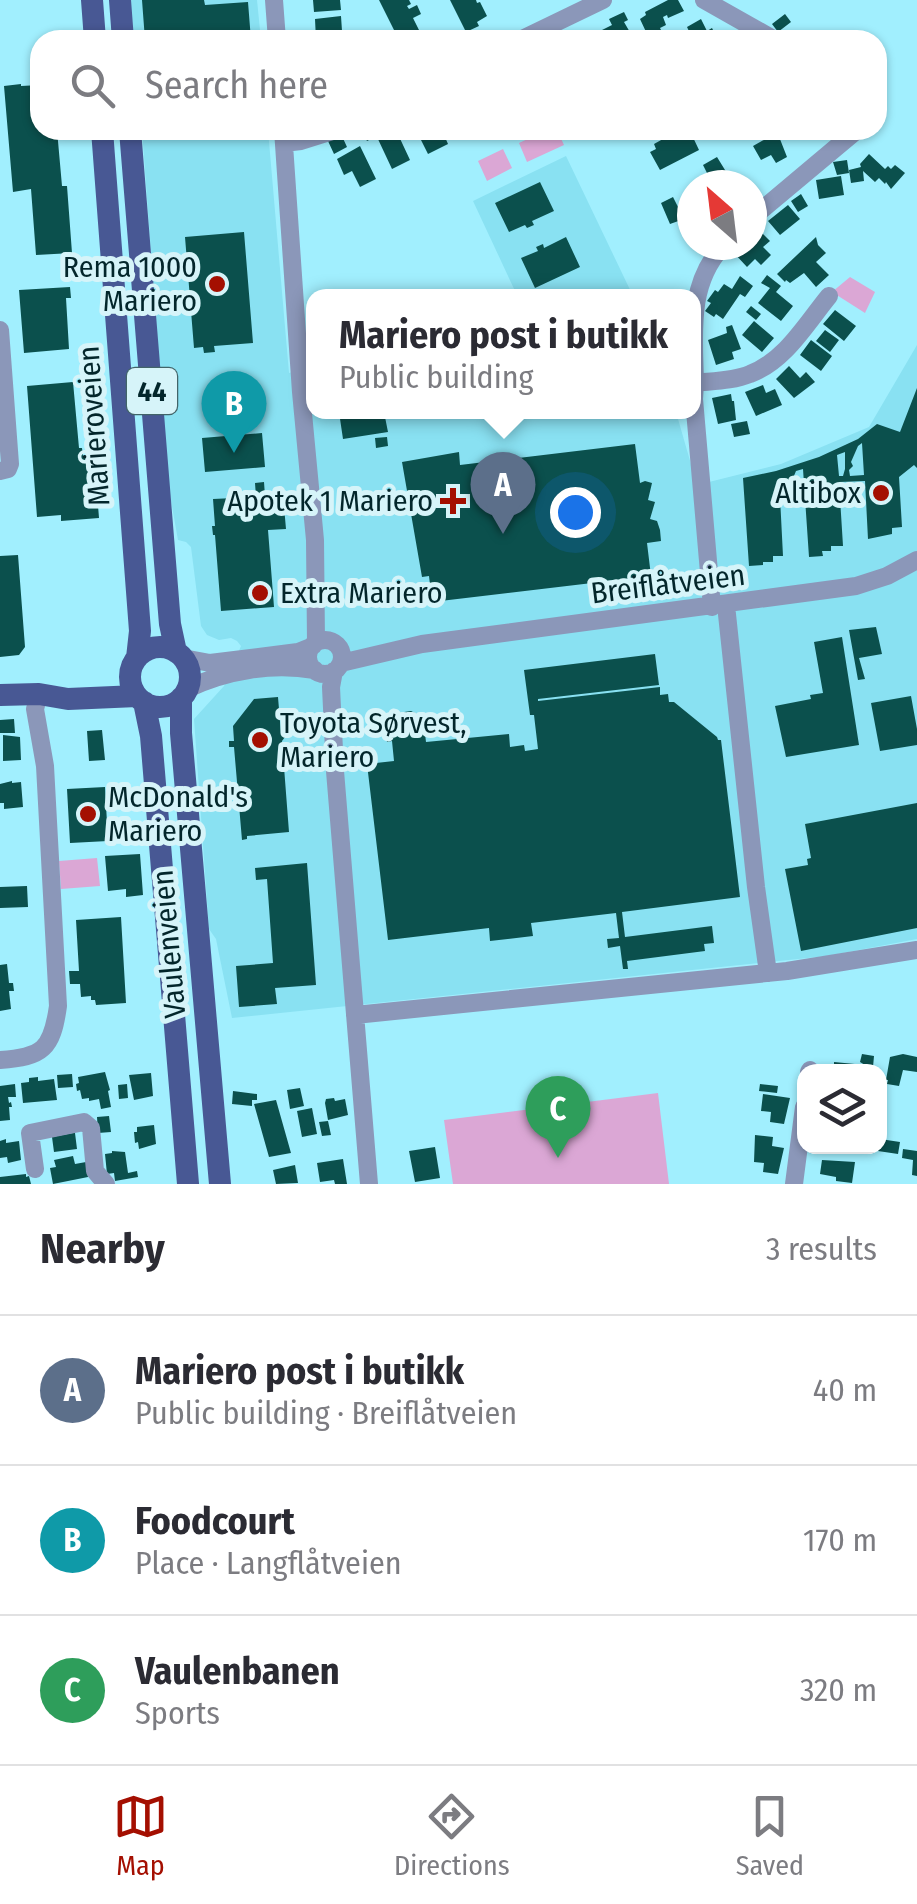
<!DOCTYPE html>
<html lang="en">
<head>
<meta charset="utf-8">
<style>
	body { margin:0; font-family:"Fira Sans Condensed",sans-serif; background:#f2f2f3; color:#2b2b33 }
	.controls { position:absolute; right:30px; bottom:30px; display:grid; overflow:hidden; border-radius:20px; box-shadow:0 2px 8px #0004 }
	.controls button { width:90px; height:90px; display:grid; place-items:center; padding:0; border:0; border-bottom:2px solid #e1e1e2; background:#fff; color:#2b2b33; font:50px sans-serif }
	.compass { position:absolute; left:677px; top:170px; width:90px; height:90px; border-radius:50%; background:#fff; box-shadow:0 2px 8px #0004; rotate:332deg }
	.you { position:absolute; left:575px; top:512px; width:35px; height:35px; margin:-25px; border:8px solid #fff; border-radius:50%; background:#1a73e8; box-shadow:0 0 0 15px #1a73e833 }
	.badge { display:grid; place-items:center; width:65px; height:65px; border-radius:50%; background:#a40f01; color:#fff; font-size:32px; font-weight:700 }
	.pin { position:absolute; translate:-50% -82px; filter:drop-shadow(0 2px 5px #0008) }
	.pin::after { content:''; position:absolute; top:52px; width:35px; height:30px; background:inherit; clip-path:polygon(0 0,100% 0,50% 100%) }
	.popup { position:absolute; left:306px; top:289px; width:395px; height:130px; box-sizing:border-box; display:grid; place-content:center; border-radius:20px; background:#fff; filter:drop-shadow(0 2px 8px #0005); font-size:32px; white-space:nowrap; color:#7c7c81 }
	.popup b { font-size:38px; color:#2b2b33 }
	.popup::after { content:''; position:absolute; left:50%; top:100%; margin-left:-20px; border:20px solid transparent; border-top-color:#fff }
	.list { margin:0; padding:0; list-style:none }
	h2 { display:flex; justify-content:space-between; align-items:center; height:130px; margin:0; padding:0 40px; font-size:42px }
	h2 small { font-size:32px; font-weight:400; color:#7c7c81 }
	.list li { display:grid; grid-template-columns:65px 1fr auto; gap:30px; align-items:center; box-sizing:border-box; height:150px; padding:0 40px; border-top:2px solid #e1e1e2 }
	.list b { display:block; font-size:38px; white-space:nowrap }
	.list p { margin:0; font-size:32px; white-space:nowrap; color:#7c7c81 }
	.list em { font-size:32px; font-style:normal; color:#7c7c81 }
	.icon { flex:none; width:55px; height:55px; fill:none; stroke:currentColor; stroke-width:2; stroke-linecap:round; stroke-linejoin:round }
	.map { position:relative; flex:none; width:917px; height:1184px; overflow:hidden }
	.search { position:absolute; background:#fff; box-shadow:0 2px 8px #0004; left:30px; right:30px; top:30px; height:110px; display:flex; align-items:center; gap:25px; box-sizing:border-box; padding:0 35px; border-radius:30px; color:#7c7c81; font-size:38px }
	.sheet { height:580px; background:#fff }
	nav { display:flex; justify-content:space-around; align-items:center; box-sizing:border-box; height:140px; border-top:2px solid #e1e1e2; background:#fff; font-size:28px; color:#7c7c81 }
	nav a { display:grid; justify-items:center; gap:5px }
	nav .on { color:#a40f01 }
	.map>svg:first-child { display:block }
	.built { fill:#89e1f2 }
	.green { fill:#dba7d5 }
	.building { fill:#0b504d; fill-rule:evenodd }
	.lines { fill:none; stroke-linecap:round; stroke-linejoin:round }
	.minor { stroke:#8b97b9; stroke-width:18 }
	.major { stroke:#485894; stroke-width:22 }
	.poi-dot { fill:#a40f01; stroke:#d6f4f9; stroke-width:4 }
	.labels { text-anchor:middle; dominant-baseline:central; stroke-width:10; stroke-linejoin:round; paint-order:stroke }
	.shield { fill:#d6f4f9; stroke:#426469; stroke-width:2.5 }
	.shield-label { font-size:28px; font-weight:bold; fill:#03262b }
	.poi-label { font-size:30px; fill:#03262b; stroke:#d6f4f9; text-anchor:end }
	.street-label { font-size:30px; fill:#03262b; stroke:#d6f4f9 }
</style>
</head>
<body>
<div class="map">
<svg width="917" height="1184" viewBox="0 0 917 1184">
	<rect width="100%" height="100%" fill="#a1effe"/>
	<!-- built -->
	<path class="built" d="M130,0H257L261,40H134Z
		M142,130H268L289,373L313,366V412H676L697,485L781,464L869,427L917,345V939L827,956L232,1018L216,939L209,929L194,719L224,686L241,646L237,641L231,638L219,640L207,635L201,626L191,547L186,542L178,540L168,484Z
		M566,156L633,296H508L516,293L473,201Z"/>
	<!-- green -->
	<path class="green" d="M547,130H557L564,145L527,162L519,143Z
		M503,149L512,168L487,181L478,161Z
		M850,277L875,292L865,313L832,292Z
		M97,858L100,886L61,889L59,861Z
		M658,1093L669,1184H453L444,1120Z"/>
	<!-- building -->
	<path class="building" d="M142,0H204L205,5L248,2L251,40H145Z
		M313,0H340L341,10L314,12Z
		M379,0H409L411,4L407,6L409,9L417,5L421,14L413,18L420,32L423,30L428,40H399Z
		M450,0H476L477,3L480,2L487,16L477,22L479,26L466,32Z
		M668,0H678L684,11L668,18L667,15L663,17L666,25L660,28L661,30L647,34L640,19L646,15L645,12Z
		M624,12L628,20L624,22L631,34L624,38L625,40H582L612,25L609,19Z
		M785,14L791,22L778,32L772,24Z
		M341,16L342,31L338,32V36L348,35V40H316L315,19Z
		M701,19L707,31L712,28L718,40H693L687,27Z
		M21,84V86L40,85V130H57L62,186H67L72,253L36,255L31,189L13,192L4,86Z
		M361,130H376L379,135L367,141Z
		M392,130H396L410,160L392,169L377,137Z
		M416,130H442L448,144L428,154Z
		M460,130H483L464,139Z
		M765,130H786L778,134L787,157L776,163L771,155L761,160L753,146L769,137Z
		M690,131L699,150L660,170L650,152L656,149L654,144L670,135L672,140Z
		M341,134L347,147L334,154L328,141Z
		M360,146L376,179L360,187L352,171L344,175L337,159Z
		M869,154L885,169L888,166L891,169L895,165L905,173L891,189L886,182L885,184L879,178L875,182L863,171L864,181L851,183L849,170L861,167L860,164Z
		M717,157L725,170L733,185H713L703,165Z
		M847,160L849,173L837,175L833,162Z
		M841,176L844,195L819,199L816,180Z
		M540,182L554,211L532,221L534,225L527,228L525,225L509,232L495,203Z
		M801,194L808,206L798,212L791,201Z
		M673,197L684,219L670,224L661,203Z
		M788,205L800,219L780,235L768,221Z
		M760,231L770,241L763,247L771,255L761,265L755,259L747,267L734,253L741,247L740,246L729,256L725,252L732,245H752V234L754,237Z
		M244,232L253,343L214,346L215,352L204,353L203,347L194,348L185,237Z
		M566,237L580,267L535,288L521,258L538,251L536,247L543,244L544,248Z
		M816,237L818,245L826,253L816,262L829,275L816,287L804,273L790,283L786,280L785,282L777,274Z
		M767,275L781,286L776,292L793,306L781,321L758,303L770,288L761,283Z
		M740,276L753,286L745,297L740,294L723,319L716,314L714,317L705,311L711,303L707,301L715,290L718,292L724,284L732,289Z
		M70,287L71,298H66L69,349L24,353L19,290Z
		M751,306L761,314L756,320L746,312Z
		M835,310L856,326L844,341L823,324Z
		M754,321L774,338L762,352L742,335Z
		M732,325L741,349L732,352L734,359L716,365L708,340L727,333L726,327Z
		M825,330L839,340L830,352L816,341Z
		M811,340L832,356L821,371L800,355Z
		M789,366L800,378L806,372L815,382L794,398L776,379Z
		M73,382L79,448H82L83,456L94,455L99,518L61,521V515L37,517L27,386Z
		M763,385L766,393L775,389L782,405L756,416L745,392Z
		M917,388V468L914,465L899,477L902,527L892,528V534L868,539L865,481L839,482L843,546H831V551H822L823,556L809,557L803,469L796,471L791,483L793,489L786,490L780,497L783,556H773V562H763V565L749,566L743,478L776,471L819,457L858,439L877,424L900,432ZM862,443L864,475L850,476L849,470L853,466L851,462L858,446ZM845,452V469L843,476H839L837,455Z
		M731,394L732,401H734L736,420L718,424L712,398Z
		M339,412H384L388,432L343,439Z
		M747,421L750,434L734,437L731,424Z
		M262,433L265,467L205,472L202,438Z
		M387,437L388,446L376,448L375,438Z
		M635,444L640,483L645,481L652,483L648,500L655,502L650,519L657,521L660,530L661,541L647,543L651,576L432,602L429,576L422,577L402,462L459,452L460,465Z
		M264,482L265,496L283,495L286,529L268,530L274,607L221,611L215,535H213L212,526H215L213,499L256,497L255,483Z
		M18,555L25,647L19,655L0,657V556Z
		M876,627L882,654L859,658L865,679L858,680L849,630Z
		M842,637L859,745L786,757L775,706L811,699L810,695L823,693L814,642Z
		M655,654L659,685L538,699V701L660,687V695L668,694L669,702H674L717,737L718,740H721L740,897L622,912L625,937L712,926L714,943L704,944L705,951L627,961L628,969H623L620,946L608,948L607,939L619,938L616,913L531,923L533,936L490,941L489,928L388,940L367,764L394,761L392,741L387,742L384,715L411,711L423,717L426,742L509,734L510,747L524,745L525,751L538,749L534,715H530L524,670Z
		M911,696L917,729V745L880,751L871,703Z
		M278,697L281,734L285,737L282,741L289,832L247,836V839L242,840L234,747H229V741H234L233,726L254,699Z
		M14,719L15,733H0V720Z
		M102,730L105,760L89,761L87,731Z
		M3,735L20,737L21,760L3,761Z
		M12,781V783L21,782L23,807L4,809V803H0V784Z
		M105,787L108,841L70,843L67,789Z
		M917,803V928L801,951L785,869L808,865L807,859L811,858L805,824Z
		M140,854L143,895L126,897V889L108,891L105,856Z
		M307,863L316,985L275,988L277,1004L239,1007L236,966L273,963L267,879L256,880L255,868Z
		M27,886L28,907L0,908V887Z
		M121,917L126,1003L96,1005L95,1000H91V996L81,997L80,984H70L69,971H79L76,920Z
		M7,964L9,983H13L14,991H9L11,1009L0,1011V965Z
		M862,1054L874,1056L873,1067H868V1072H823L824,1065L834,1067V1062L865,1065L860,1062Z
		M903,1054L917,1057V1072L903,1070L899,1086L887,1084L888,1080H886L890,1057Z
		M105,1072L110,1090L108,1091L111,1107L101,1109L99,1099L89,1101V1098L82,1099L80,1090L77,1091L76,1084L79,1083L78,1077Z
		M151,1073L153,1096L134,1100L129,1075Z
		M72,1074L73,1087L58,1088L57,1075Z
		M38,1077V1081L54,1079L57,1100L23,1103L21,1083L29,1082V1078Z
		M15,1084L16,1097H8L9,1103L11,1102L12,1107H9L10,1120L0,1121V1086Z
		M127,1084L128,1098L119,1099L118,1085Z
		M760,1084L778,1086L777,1093L759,1091Z
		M300,1088L304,1106L290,1109L287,1090Z
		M233,1091L257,1094V1100H252V1106L232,1104Z
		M763,1094L790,1098L784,1124L770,1122L771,1112L761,1111Z
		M334,1098L335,1101L345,1099L348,1115L328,1120L325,1103L326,1099Z
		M276,1100L291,1153L269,1157L254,1104Z
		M312,1108L317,1134L302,1137L297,1111Z
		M109,1116L111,1132L98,1133L97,1117Z
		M328,1121L331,1135L322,1136L319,1122Z
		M154,1125L156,1144L139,1149L138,1142L135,1143L134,1132H137V1127Z
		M73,1133H75L77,1149L54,1152L52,1137Z
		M755,1135L773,1137L772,1146L784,1148L778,1174L763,1172L764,1163L754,1162Z
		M6,1139V1143L19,1141L21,1160L8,1163L7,1157L0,1158V1141Z
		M880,1139L900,1142L898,1154L878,1151Z
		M435,1147L440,1178L415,1182L409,1151Z
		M903,1149L917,1151V1176L912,1175L913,1160L902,1158Z
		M112,1151L125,1152L128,1173L137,1171L138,1177L115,1181L114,1173L107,1174L105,1154L112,1153Z
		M73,1156L75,1164L86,1162L88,1177L53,1184L50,1168L56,1167L54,1160Z
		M343,1159L347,1184H335L334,1180L320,1182L317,1163Z
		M822,1160L855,1162L852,1183L836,1181V1177L820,1174Z
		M295,1165L298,1183L276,1184L273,1170Z
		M26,1174V1177L29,1176L31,1184H0V1177Z"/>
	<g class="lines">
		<!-- minor -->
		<path class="minor" d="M274,0L277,40
			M704,0L775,40
			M520,40L603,0
			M283,130L301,392L315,540L316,642
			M284,143L301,141L336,130
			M752,218L857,130
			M724,245C687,283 694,335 695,383C713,381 733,381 750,374C785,361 806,324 829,296
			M0,330L10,464L8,469L0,471
			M695,383L694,399L712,607
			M726,605L756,887L768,973
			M308 657a17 17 0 1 1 34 0a17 17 0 1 1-34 0Z
			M183,658L210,663L298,652L313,646
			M341,663L422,644L856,586L887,576L917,560
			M334,671L331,687L335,771L369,1184
			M187,689C227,670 272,663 315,670
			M355,1015L787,971L917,950
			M0,1060C43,1057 52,1049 58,1006L45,766L35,709L39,694
			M809,1072L810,1070
			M35,1169L30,1133L84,1122L91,1128L95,1171L106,1184
			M794,1184L804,1107"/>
		<!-- major -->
		<path class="major" d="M92,0L95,40
			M120,0L123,40
			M102,130L140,631L137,658
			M130,130L170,624L176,652
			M130 677a30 30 0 1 1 60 0a30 30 0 1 1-60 0Z
			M0,695L39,694L68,699L137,696
			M181,698V733L220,1184
			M144,702L151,736L188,1184"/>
	</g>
	<!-- markers -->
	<g class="poi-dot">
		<circle cx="217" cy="284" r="10"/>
		<circle cx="881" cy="493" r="10"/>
		<path d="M448 486h10v10h10v10h-10v10h-10v-10h-10v-10h10z"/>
		<circle cx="260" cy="593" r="10"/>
		<circle cx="260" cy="740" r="10"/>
		<circle cx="88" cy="814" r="10"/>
	</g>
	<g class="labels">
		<!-- shield labels -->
		<rect class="shield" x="127" y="368" width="50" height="46" rx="8"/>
		<g class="shield-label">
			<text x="152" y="391">44</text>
		</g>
		<!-- poi labels -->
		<g class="poi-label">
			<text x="197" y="267">Rema 1000<tspan x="197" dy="34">Mariero</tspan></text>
			<text x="861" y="493">Altibox</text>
			<text x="433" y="501">Apotek 1 Mariero</text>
			<text x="280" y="593" text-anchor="start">Extra Mariero</text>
			<text x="280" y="723" text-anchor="start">Toyota Sørvest,<tspan x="280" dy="34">Mariero</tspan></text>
			<text x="108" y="797" text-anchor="start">McDonald's<tspan x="108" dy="34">Mariero</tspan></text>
		</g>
		<!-- street labels -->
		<g class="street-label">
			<text transform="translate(94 426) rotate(-94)">Marieroveien</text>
			<text transform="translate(668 584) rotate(-7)">Breiflåtveien</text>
			<text transform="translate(169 944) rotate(-95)">Vaulenveien</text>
		</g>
	</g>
</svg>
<div class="controls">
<button><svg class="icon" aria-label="layers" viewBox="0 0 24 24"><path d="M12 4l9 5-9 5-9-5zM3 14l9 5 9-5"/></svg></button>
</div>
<svg class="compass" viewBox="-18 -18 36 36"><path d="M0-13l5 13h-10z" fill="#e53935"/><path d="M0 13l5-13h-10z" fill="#7c7c81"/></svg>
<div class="you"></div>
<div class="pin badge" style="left:503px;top:534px;background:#5c6f8a">A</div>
<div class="popup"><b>Mariero post i butikk</b>Public building</div>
<div class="pin badge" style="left:234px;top:453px;background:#0f9aa8">B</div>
<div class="pin badge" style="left:558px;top:1158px;background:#2e9e5b">C</div>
<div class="search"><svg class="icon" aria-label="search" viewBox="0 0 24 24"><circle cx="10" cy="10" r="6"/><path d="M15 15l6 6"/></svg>Search here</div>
</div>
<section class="sheet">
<h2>Nearby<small>3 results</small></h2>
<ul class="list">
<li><span class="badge" style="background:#5c6f8a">A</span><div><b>Mariero post i butikk</b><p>Public building · Breiflåtveien</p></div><em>40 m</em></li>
<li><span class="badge" style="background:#0f9aa8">B</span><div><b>Foodcourt</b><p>Place · Langflåtveien</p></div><em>170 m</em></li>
<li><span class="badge" style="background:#2e9e5b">C</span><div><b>Vaulenbanen</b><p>Sports</p></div><em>320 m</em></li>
</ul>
</section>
<nav>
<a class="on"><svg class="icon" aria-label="map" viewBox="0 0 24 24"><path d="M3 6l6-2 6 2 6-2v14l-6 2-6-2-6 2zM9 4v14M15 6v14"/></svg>Map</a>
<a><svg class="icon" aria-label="directions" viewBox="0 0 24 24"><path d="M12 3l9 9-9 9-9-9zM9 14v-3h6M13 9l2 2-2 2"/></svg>Directions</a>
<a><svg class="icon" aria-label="saved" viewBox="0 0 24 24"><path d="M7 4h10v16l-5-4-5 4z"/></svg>Saved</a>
</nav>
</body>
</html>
